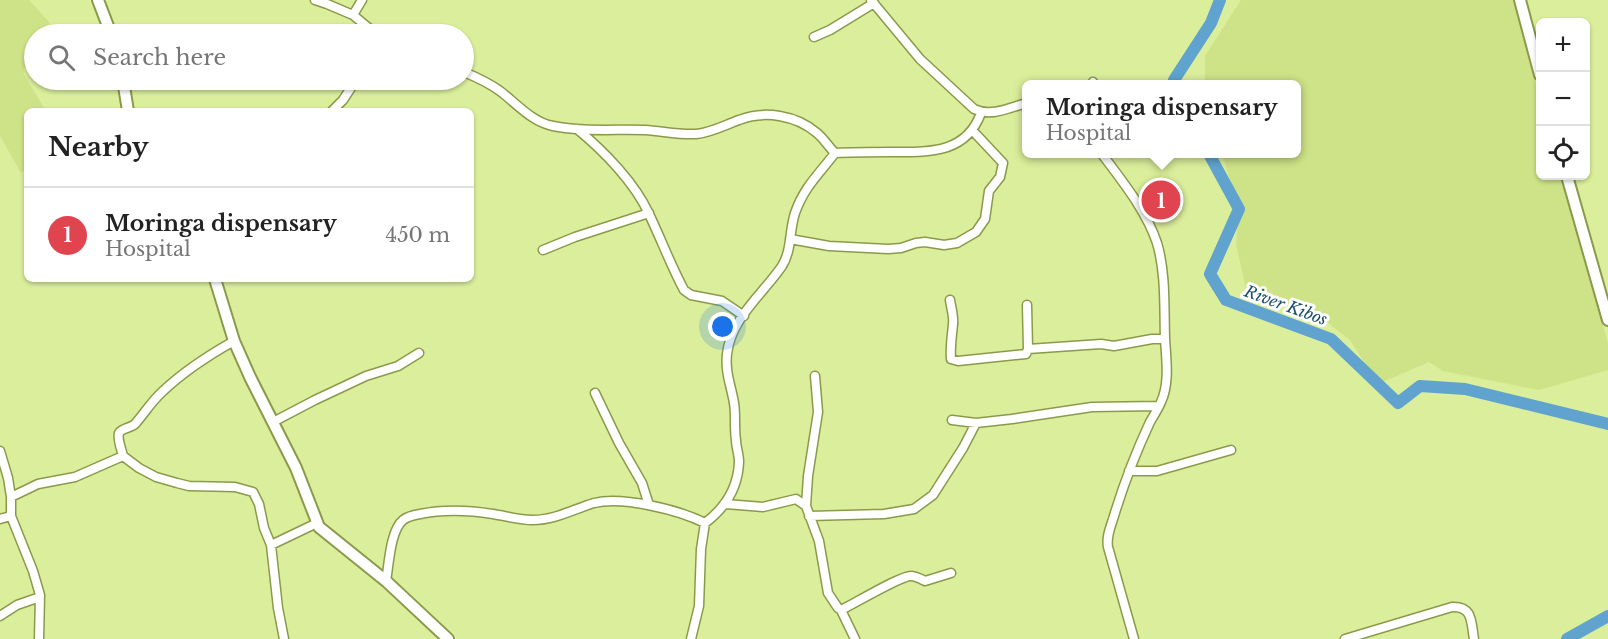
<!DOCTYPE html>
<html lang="en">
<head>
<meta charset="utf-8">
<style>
	body { margin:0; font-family:"Libre Baskerville",serif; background:#f6f6f6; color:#222 }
	.controls { position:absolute; right:18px; top:18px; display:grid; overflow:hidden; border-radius:9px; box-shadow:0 2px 4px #0004 }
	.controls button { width:54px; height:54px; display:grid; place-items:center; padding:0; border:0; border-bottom:2px solid #e0e0e0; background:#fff; color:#222; font:30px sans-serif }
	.you { position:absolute; left:723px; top:327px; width:21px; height:21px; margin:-15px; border:4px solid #fff; border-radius:50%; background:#1a73e8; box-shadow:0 0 0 9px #1a73e833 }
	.badge { display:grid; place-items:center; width:39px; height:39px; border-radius:50%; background:#713fb6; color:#fff; font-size:20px; font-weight:700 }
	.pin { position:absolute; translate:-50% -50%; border:3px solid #fff; box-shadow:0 2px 6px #0006 }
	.popup { position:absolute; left:1022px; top:80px; width:279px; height:78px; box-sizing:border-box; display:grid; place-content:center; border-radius:9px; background:#fff; filter:drop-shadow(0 2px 4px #0005); font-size:20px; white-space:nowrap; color:#767676 }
	.popup b { font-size:22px; color:#222 }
	.popup::after { content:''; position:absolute; left:50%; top:100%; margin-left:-12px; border:12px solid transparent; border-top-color:#fff }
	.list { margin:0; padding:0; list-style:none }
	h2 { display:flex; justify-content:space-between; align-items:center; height:78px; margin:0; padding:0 24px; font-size:26px }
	h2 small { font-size:20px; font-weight:400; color:#767676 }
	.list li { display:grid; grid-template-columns:39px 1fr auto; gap:18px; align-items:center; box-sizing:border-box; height:96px; padding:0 24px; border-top:2px solid #e0e0e0 }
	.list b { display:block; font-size:22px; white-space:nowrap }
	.list p { margin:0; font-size:20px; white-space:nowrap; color:#767676 }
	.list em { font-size:20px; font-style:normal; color:#767676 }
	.icon { flex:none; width:33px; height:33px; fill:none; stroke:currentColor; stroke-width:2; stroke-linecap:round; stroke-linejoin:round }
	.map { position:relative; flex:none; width:1608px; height:639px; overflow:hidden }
	.search { position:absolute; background:#fff; box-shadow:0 2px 4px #0004; left:24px; top:24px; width:450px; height:66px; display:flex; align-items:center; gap:15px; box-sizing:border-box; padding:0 21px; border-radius:33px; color:#767676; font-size:22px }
	.panel { position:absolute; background:#fff; box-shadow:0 2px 4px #0004; left:24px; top:108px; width:450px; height:174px; border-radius:9px }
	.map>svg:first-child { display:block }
	.built { fill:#cee287 }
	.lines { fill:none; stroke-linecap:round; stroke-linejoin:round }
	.river { stroke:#60a3cf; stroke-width:12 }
	.minor-casing { stroke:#8a9a4a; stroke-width:11 }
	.tertiary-casing { stroke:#8a9a4a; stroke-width:14 }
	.minor { stroke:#fff; stroke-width:8 }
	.tertiary { stroke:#fff; stroke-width:10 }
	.labels { text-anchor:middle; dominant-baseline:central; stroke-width:6; stroke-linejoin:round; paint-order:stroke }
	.water-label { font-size:16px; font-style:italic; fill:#1c4f6e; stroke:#fff }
</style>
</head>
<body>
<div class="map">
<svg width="1608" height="639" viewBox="0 0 1608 639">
	<rect width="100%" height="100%" fill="#dbee9b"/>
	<!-- built -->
	<path class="built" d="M0,0H29L50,23L34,34L23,73L46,111H27V168L21,173L0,136Z
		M1241,0H1513L1540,100V176H1561L1608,343V370L1539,390L1443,371L1429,362L1378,384L1350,340L1323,319L1247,293L1236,244L1239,209L1222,154H1296V85L1205,84V56Z"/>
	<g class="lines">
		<!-- river -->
		<path class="river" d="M1176,85L1174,80L1211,23L1220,0
			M1209,154L1239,209L1210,274L1226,300L1331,339L1398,403L1420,386L1465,389L1608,424
			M1567,639L1608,616"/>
		<!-- minor casing -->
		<g class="minor-casing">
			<path id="minor" d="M315,0L327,4L353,15L376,34
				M871,0L920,59L974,109C991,117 1009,108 1026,103
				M353,15L362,0
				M814,37L830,30L874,3
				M464,72C476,77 489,83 500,91C517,104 532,122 553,126C583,132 615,129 645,130C662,131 679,135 696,134C710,133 725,125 739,120C764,110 796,115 817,133C824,139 829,147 835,153C854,152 873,152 891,152C929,152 966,154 981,113
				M1091,85L1093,82
				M332,111L343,100L356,80
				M577,129C604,151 635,183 649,214C661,239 671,266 684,290L691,295L722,301L744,316
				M1102,154C1122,181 1146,210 1157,243C1166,273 1164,308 1165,338C1166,358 1170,383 1161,402C1158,409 1154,415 1150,422C1136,452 1124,483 1114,516C1111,526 1106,536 1108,547L1134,639
				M790,239L829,246L888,249L901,248L916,243L925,242L944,245L957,243L976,232L985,219L989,191L1000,177L1003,163L972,130
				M543,250L575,237L649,213
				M950,300C951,307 954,317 953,324C952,336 950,346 951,359L958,361L1026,354L1028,349L1027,305
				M234,341C209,355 183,372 162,392C151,402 144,414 135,424C131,428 122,428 119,433C117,439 122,451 123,456L139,468L156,477L177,483L189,486L235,487L253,492L259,504L264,528L271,545L278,608L284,639
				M1028,349L1101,344L1114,346L1152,339H1165
				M595,393L619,443L642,483L649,505
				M952,420L976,423L1012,419L1092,407L1159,406
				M273,422L315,400L366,376L398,366L419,353
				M0,451L8,478L11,497V516L33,571L40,595L39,639
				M1129,471H1157L1231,450
				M11,497L38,484L75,477L123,456
				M726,504L763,507L796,499L806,506L819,541L828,593L838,608L841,610L855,639
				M806,506L808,476L818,412L815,376
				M809,516L884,514L914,509L933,495L963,448L976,423
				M0,519L11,516
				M271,545L317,523
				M386,581C389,565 390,531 403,520C408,516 414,515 420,514C444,509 468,510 493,514C506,516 519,520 533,520C555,520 574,509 594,503C623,496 679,510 705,523
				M841,610C854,604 900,576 911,576C916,576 921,579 925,581L951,573
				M0,616L17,605L40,597
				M691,639L699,606L701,549L705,523C725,508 738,488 739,462C739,454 736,447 736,440C734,427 736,415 734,403C731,385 725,373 727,354C731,318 763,294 782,266C792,250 789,231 795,213C804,187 819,174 835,153
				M1345,639L1452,607C1473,606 1471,622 1474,639"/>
		</g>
		<!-- tertiary casing -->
		<g class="tertiary-casing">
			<path id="tertiary" d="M98,0L111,34
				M1520,0L1540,75
				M123,80L128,111
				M1567,176L1608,320
				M215,279L234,341L250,377L296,468L319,527L386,581L448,639"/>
		</g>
		<!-- minor -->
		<use href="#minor" class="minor"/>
		<!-- tertiary -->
		<use href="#tertiary" class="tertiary"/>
	</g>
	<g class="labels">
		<!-- water labels -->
		<g class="water-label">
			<text transform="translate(1286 305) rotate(20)">River Kibos</text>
		</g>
	</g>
</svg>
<div class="controls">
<button>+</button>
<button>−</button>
<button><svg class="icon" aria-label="locate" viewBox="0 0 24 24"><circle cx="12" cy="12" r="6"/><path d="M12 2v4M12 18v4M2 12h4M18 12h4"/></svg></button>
</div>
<div class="you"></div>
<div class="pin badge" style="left:1161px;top:200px;background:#e0444e">1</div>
<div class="popup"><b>Moringa dispensary</b>Hospital</div>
<div class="search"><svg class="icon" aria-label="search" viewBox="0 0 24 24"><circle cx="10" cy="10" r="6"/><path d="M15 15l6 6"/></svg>Search here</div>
<section class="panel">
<h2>Nearby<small></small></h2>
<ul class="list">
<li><span class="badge" style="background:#e0444e">1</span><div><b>Moringa dispensary</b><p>Hospital</p></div><em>450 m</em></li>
</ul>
</section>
</div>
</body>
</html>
